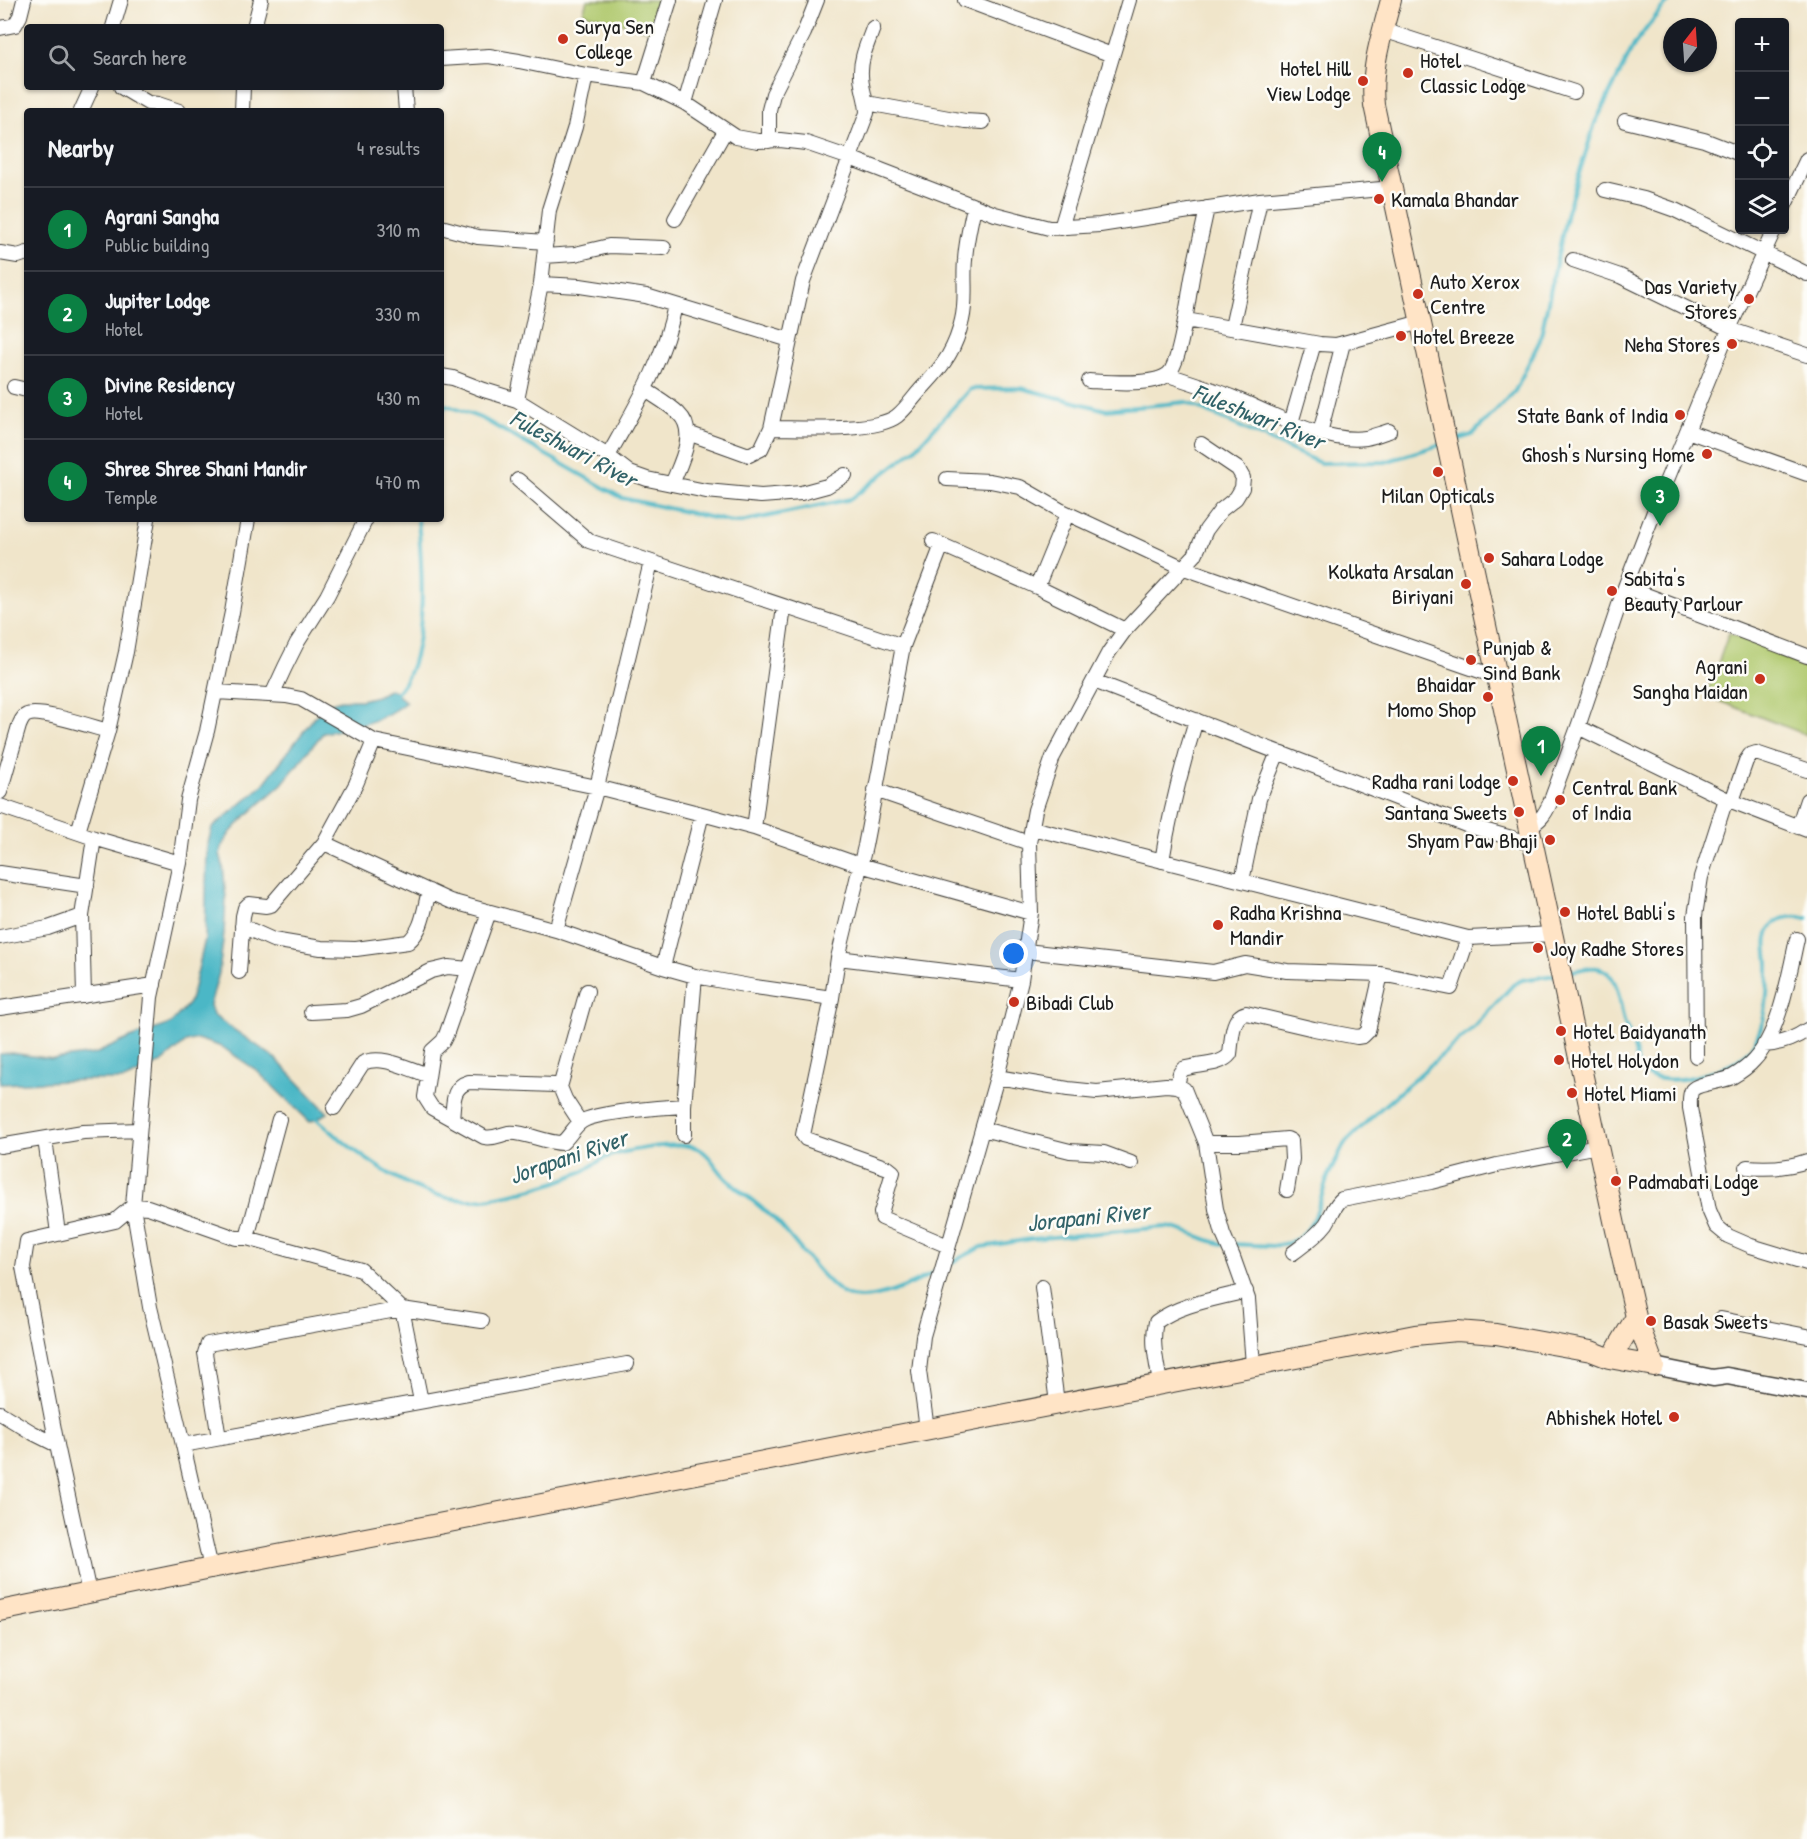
<!DOCTYPE html>
<html lang="en">
<head>
<meta charset="utf-8">
<style>
	body { margin:0; font-family:"Patrick Hand",sans-serif; background:#242831; color:#f1f3f6 }
	.controls { position:absolute; right:18px; top:18px; display:grid; overflow:hidden; border-radius:6px; box-shadow:0 2px 4px #0004 }
	.controls button { width:54px; height:54px; display:grid; place-items:center; padding:0; border:0; border-bottom:2px solid #363941; background:#171b24; color:#f1f3f6; font:30px sans-serif }
	.compass { position:absolute; left:1663px; top:18px; width:54px; height:54px; border-radius:50%; background:#171b24; box-shadow:0 2px 4px #0004; rotate:17deg }
	.you { position:absolute; left:1014px; top:954px; width:21px; height:21px; margin:-15px; border:4px solid #fff; border-radius:50%; background:#1a73e8; box-shadow:0 0 0 9px #1a73e833 }
	.badge { display:grid; place-items:center; width:39px; height:39px; border-radius:50%; background:#0b8043; color:#fff; font-size:20px; font-weight:700 }
	.pin { position:absolute; translate:-50% -50px; filter:drop-shadow(0 2px 3px #0008) }
	.pin::after { content:''; position:absolute; top:32px; width:21px; height:18px; background:inherit; clip-path:polygon(0 0,100% 0,50% 100%) }
	.list { margin:0; padding:0; list-style:none }
	h2 { display:flex; justify-content:space-between; align-items:center; height:78px; margin:0; padding:0 24px; font-size:26px }
	h2 small { font-size:20px; font-weight:400; color:#9ea1a6 }
	.list li { display:grid; grid-template-columns:39px 1fr auto; gap:18px; align-items:center; box-sizing:border-box; height:84px; padding:0 24px; border-top:2px solid #363941 }
	.list b { display:block; font-size:22px; white-space:nowrap }
	.list p { margin:0; font-size:20px; white-space:nowrap; color:#9ea1a6 }
	.list em { font-size:20px; font-style:normal; color:#9ea1a6 }
	.icon { flex:none; width:33px; height:33px; fill:none; stroke:currentColor; stroke-width:2; stroke-linecap:round; stroke-linejoin:round }
	.map { position:relative; flex:none; width:1807px; height:1839px; overflow:hidden }
	.search { position:absolute; background:#171b24; box-shadow:0 2px 4px #0004; left:24px; top:24px; width:420px; height:66px; display:flex; align-items:center; gap:15px; box-sizing:border-box; padding:0 21px; border-radius:6px; color:#9ea1a6; font-size:22px }
	.panel { position:absolute; background:#171b24; box-shadow:0 2px 4px #0004; left:24px; top:108px; width:420px; height:414px; border-radius:6px }
	.map>svg:first-child { display:block }
	.green { fill:#b0c96e; stroke:#667245; stroke-width:1.5 }
	.water { fill:#4bb7c6; stroke:#346a71; stroke-width:1.5 }
	.lines { fill:none; stroke-linecap:round; stroke-linejoin:round }
	.stream { stroke:#4bb7c6; stroke-width:4 }
	.minor-casing { stroke:#3c3a36; stroke-width:16 }
	.tertiary-casing { stroke:#3c3a36; stroke-width:19 }
	.secondary-casing { stroke:#3c3a36; stroke-width:22 }
	.minor { stroke:#fff; stroke-width:14 }
	.tertiary { stroke:#fff; stroke-width:16 }
	.secondary { stroke:#ffe4c6; stroke-width:20 }
	.poi-dot { fill:#c8321e; stroke:#fdfcf7; stroke-width:2 }
	.labels { text-anchor:middle; dominant-baseline:central; stroke-width:5; stroke-linejoin:round; paint-order:stroke }
	.poi-label { font-size:22px; fill:#1c1c1c; stroke:#fdfcf7; text-anchor:start }
	.water-label { font-size:24px; font-style:italic; fill:#316268; stroke:#fdfcf7 }
</style>
</head>
<body>
<div class="map">
<svg width="1807" height="1839" viewBox="0 0 1807 1839">
	<rect width="100%" height="100%" fill="#fdfcf7"/>
	<filter id="ink" filterUnits="userSpaceOnUse"><feTurbulence type="fractalNoise" baseFrequency=".0167" numOctaves="2"/><feDisplacementMap in="SourceGraphic" scale="12" xChannelSelector="R" yChannelSelector="G"/><feConvolveMatrix kernelMatrix="1 2 1 2 8 2 1 2 1" color-interpolation-filters="sRGB"/></filter>
	<filter id="wash" filterUnits="userSpaceOnUse"><feTurbulence type="fractalNoise" baseFrequency=".008" numOctaves="4" result="noise"/><feDisplacementMap in="SourceGraphic" scale="24" xChannelSelector="R" yChannelSelector="G"/><feGaussianBlur stdDeviation="1.35" result="paint"/><feColorMatrix in="noise" values="0 0 0 0 0 0 0 0 0 0 0 0 0 0 0 0 0 1.4 0 .05"/><feComposite in="paint" operator="in"/></filter>
	<g filter="url(#wash)">
		<rect width="100%" height="100%" fill="#f0e5ca"/>
		<!-- green -->
		<path class="green" d="M587,0H664L654,32L583,13Z
			M1729,633L1807,661V735L1706,696Z"/>
		<!-- water -->
		<path class="water" d="M391,689L406,702C380,723 355,727 323,733L282,784L246,816L230,833L223,844L220,854L223,865L226,899L224,933L219,973L210,1005L213,1015L275,1058L328,1113L310,1122L256,1070L222,1047L197,1039L186,1042L161,1063L124,1080H88L0,1084V1054L11,1053L53,1059L95,1054L130,1038L170,1024L189,1003L194,987L205,939L207,847L212,828L262,786L315,716L331,703L341,700H361L377,696Z"/>
		<g class="lines">
			<!-- stream -->
			<path class="stream" d="M441,412L446,405L483,419L622,498L736,523L851,499L915,449L970,389L1021,388L1106,410L1186,402L1320,463L1385,462L1442,444
				M1452,441L1472,435L1515,391L1540,340L1567,212L1595,123L1634,45L1662,8L1671,0
				M393,696C431,664 422,565 418,519
				M1565,973C1575,971 1589,966 1598,968C1620,973 1619,1004 1624,1021C1626,1029 1631,1035 1633,1043C1636,1052 1636,1061 1640,1071C1654,1081 1677,1081 1693,1077C1713,1072 1737,1066 1750,1049C1767,1028 1768,991 1768,965C1768,956 1765,946 1767,937C1771,917 1790,915 1807,918
				M314,1116C354,1153 411,1198 467,1200C482,1201 497,1197 512,1194C538,1188 561,1182 585,1170C592,1166 598,1161 605,1158C624,1150 674,1142 694,1147C708,1150 716,1169 726,1178C743,1195 765,1208 781,1226C796,1243 828,1287 846,1295C870,1306 916,1283 936,1271
				M1231,1244L1273,1246L1288,1243L1299,1238L1307,1230L1315,1217L1328,1176L1345,1143L1379,1110L1473,1028L1513,985L1522,980L1555,975
				M948,1264L982,1247L1031,1239L1165,1227C1185,1228 1203,1241 1223,1244"/>
		</g>
	</g>
	<g filter="url(#ink)">
		<g class="lines">
			<!-- minor casing -->
			<g class="minor-casing">
				<path id="minor" d="M965,0L1112,55
					M113,27L121,0
					M254,27L261,0
					M0,28L15,25L20,16L24,0
					M1383,30L1574,92
					M441,59L489,56L519,61L586,75L644,83L685,103L736,137L758,141L780,140L806,143L850,158L995,214L1049,228L1100,225L1260,200L1392,188
					M644,83L670,0
					M121,87L148,103L158,104L179,111
					M404,87L406,111
					M685,103L715,0
					M867,103L965,121L983,122
					M81,111L92,87
					M242,111L243,87
					M1625,121L1704,140L1740,154
					M769,141V110L773,94L804,33L817,0
					M1605,190L1644,199L1675,210L1807,274
					M1784,207L1807,159
					M675,219L725,131
					M441,227L478,237L546,242
					M1061,228L1129,0
					M0,253L18,256L27,253
					M544,256L575,254L609,246L664,248
					M1573,260L1620,276L1729,329L1807,355
					M541,284L580,286L646,296L790,340
					M1186,320L1320,344L1336,345L1421,322
					M1232,327L1260,200
					M1168,375C1190,382 1212,389 1234,398C1271,413 1325,444 1366,438C1374,436 1382,433 1389,431
					M441,376L453,378L484,390L517,400L608,456L630,473L647,479L706,491L761,496L801,493L827,486L845,475
					M1089,381C1108,382 1152,386 1167,375C1182,365 1189,287 1194,268C1198,248 1203,228 1207,208
					M14,387L27,390
					M644,389C656,397 669,404 679,414C698,432 680,464 672,484
					M517,400L541,284L549,210L575,127L586,75
					M1291,423L1314,343
					M771,428C800,428 875,433 897,416C907,408 915,395 925,385C944,365 956,348 962,320C967,300 963,280 965,260C966,242 970,225 974,207
					M1687,431L1807,474
					M688,433L749,455L761,449L771,428L803,281L867,113C867,100 861,88 861,75C860,58 868,43 873,28
					M1320,433L1343,343
					M608,456C635,408 665,359 675,305
					M947,479L990,481L1020,487L1060,510L1184,568L1497,677
					M518,480L589,541L903,646
					M933,541L1037,587L1125,630
					M942,545L903,646L865,846L838,958L832,998L803,1135L806,1139L888,1168L893,1172L881,1213L882,1218L948,1246
					M1037,587L1067,514
					M1625,587L1807,656
					M1094,681L1466,825L1533,844
					M216,692L286,696L301,699L374,741L597,787L702,814L754,828L860,865L1031,913
					M272,695L285,667L297,643L327,596L366,519
					M1578,727L1726,799L1807,830
					M875,790L1029,843
					M0,792L19,726C21,722 22,717 27,715C38,709 93,727 108,731
					M1732,801L1746,761L1750,755L1756,753L1807,770
					M0,806L94,838L180,863
					M1530,826C1541,820 1545,814 1550,803L1578,727L1625,587L1657,504L1729,329L1774,230
					M1798,827L1807,800
					M754,828L784,607
					M1032,828L1468,938L1553,934
					M78,832L108,731L126,652L148,519
					M324,843L450,901L556,930L663,967L695,976L755,987L832,998
					M1162,861C1170,811 1181,769 1196,720
					M0,873L87,886
					M1242,881L1259,799L1278,752
					M489,912L446,1035L443,1041L432,1051L425,1097L432,1108L484,1137C494,1139 499,1135 508,1133C524,1131 545,1143 562,1143C569,1137 574,1127 581,1122C594,1112 665,1107 684,1106
					M242,926L273,940L321,948L356,949L408,942C423,930 424,909 429,891
					M556,930L597,787L651,562
					M0,937L48,928L82,916
					M1797,939C1789,974 1780,1033 1754,1060C1748,1067 1739,1073 1732,1077C1722,1082 1698,1083 1692,1090C1689,1095 1690,1102 1690,1108L1709,1210L1716,1226L1728,1236L1751,1246L1807,1263
					M1026,951L1213,972L1245,964L1287,971L1381,974L1451,988L1468,938
					M838,958L1021,980
					M663,967L702,814
					M239,972L243,916L245,908L249,904L266,906L271,905L324,843L356,784L374,741
					M84,996L82,916L94,838
					M0,1008L154,985
					M311,1012L347,1010L361,1006L431,971L448,967L469,969
					M1764,1045C1780,1044 1794,1039 1807,1030
					M1696,1056L1695,916L1701,877L1726,799
					M997,1077L1068,1089L1097,1092L1166,1085L1177,1086L1184,1089L1206,1143L1216,1209L1223,1234L1233,1257L1248,1299L1253,1365
					M1177,1086L1180,1073L1183,1069C1198,1064 1221,1066 1230,1054C1232,1041 1231,1016 1246,1013L1314,1029L1357,1037L1363,1036L1368,1031L1381,974
					M560,1087L587,991
					M334,1108L363,1063C382,1054 408,1069 428,1075
					M452,1119C454,1103 451,1087 469,1082L555,1085L560,1087L565,1099L580,1122
					M982,1129L1070,1151L1104,1153L1131,1163
					M684,1135V1106L695,976
					M45,1139L58,1233
					M1206,1143H1240L1287,1139L1291,1141L1292,1159L1287,1190
					M0,1146L83,1132L139,1130
					M1747,1167C1768,1169 1787,1168 1807,1161
					M247,1238L279,1119
					M1293,1253C1305,1244 1317,1236 1326,1224C1332,1215 1334,1205 1342,1199L1431,1182L1497,1165L1598,1146
					M1042,1287L1057,1403
					M1721,1319L1807,1336
					M1160,1383C1157,1364 1151,1341 1156,1322C1180,1304 1216,1299 1246,1291
					M0,1413L33,1433L57,1445
					M927,1429L919,1371L923,1336L997,1077L1021,980L1031,913L1029,843L1035,810L1053,757L1109,652L1125,630L1195,555L1206,530L1221,510L1236,498L1242,488L1243,478L1238,469L1201,444
					M219,1438L205,1353L208,1344L402,1309L421,1401
					M183,1445L150,1307L133,1206L151,997L180,863L188,800L207,731L232,612L248,519
					M211,1568L183,1445L627,1364
					M89,1593L57,1445L23,1267L27,1241L115,1221L133,1206L148,1207L236,1238H247L361,1270L402,1309L482,1321"/>
			</g>
			<!-- tertiary casing -->
			<g class="tertiary-casing">
				<path id="tertiary" d="M1654,1366L1713,1378L1727,1376L1807,1391"/>
			</g>
			<!-- secondary casing -->
			<g class="secondary-casing">
				<path id="secondary" d="M1617,1349L1636,1317
					M0,1611L211,1568L1415,1335L1457,1331L1496,1334L1591,1351L1609,1358L1654,1366L1636,1317L1616,1230L1374,105C1370,69 1382,34 1391,0"/>
			</g>
			<!-- minor -->
			<use href="#minor" class="minor"/>
			<!-- tertiary -->
			<use href="#tertiary" class="tertiary"/>
			<!-- secondary -->
			<use href="#secondary" class="secondary"/>
		</g>
	</g>
	<!-- markers -->
	<g class="poi-dot">
		<circle cx="563" cy="39" r="6"/>
		<circle cx="1408" cy="73" r="6"/>
		<circle cx="1363" cy="81" r="6"/>
		<circle cx="1379" cy="199" r="6"/>
		<circle cx="1418" cy="294" r="6"/>
		<circle cx="1749" cy="299" r="6"/>
		<circle cx="1401" cy="336" r="6"/>
		<circle cx="1732" cy="344" r="6"/>
		<circle cx="1680" cy="415" r="6"/>
		<circle cx="1707" cy="454" r="6"/>
		<circle cx="1438" cy="472" r="6"/>
		<circle cx="1489" cy="558" r="6"/>
		<circle cx="1466" cy="584" r="6"/>
		<circle cx="1612" cy="591" r="6"/>
		<circle cx="1471" cy="660" r="6"/>
		<circle cx="1760" cy="679" r="6"/>
		<circle cx="1488" cy="697" r="6"/>
		<circle cx="1513" cy="781" r="6"/>
		<circle cx="1560" cy="800" r="6"/>
		<circle cx="1519" cy="812" r="6"/>
		<circle cx="1550" cy="840" r="6"/>
		<circle cx="1565" cy="912" r="6"/>
		<circle cx="1218" cy="925" r="6"/>
		<circle cx="1538" cy="948" r="6"/>
		<circle cx="1014" cy="1002" r="6"/>
		<circle cx="1561" cy="1031" r="6"/>
		<circle cx="1559" cy="1060" r="6"/>
		<circle cx="1572" cy="1093" r="6"/>
		<circle cx="1616" cy="1181" r="6"/>
		<circle cx="1651" cy="1321" r="6"/>
		<circle cx="1674" cy="1417" r="6"/>
	</g>
	<g class="labels">
		<!-- poi labels -->
		<g class="poi-label">
			<text x="575" y="26">Surya Sen<tspan x="575" dy="25">College</tspan></text>
			<text x="1420" y="60">Hotel<tspan x="1420" dy="25">Classic Lodge</tspan></text>
			<text x="1351" y="68" text-anchor="end">Hotel Hill<tspan x="1351" dy="25">View Lodge</tspan></text>
			<text x="1391" y="199">Kamala Bhandar</text>
			<text x="1430" y="281">Auto Xerox<tspan x="1430" dy="25">Centre</tspan></text>
			<text x="1737" y="286" text-anchor="end">Das Variety<tspan x="1737" dy="25">Stores</tspan></text>
			<text x="1413" y="336">Hotel Breeze</text>
			<text x="1720" y="344" text-anchor="end">Neha Stores</text>
			<text x="1668" y="415" text-anchor="end">State Bank of India</text>
			<text x="1695" y="454" text-anchor="end">Ghosh's Nursing Home</text>
			<text x="1438" y="495" text-anchor="middle">Milan Opticals</text>
			<text x="1501" y="558">Sahara Lodge</text>
			<text x="1454" y="571" text-anchor="end">Kolkata Arsalan<tspan x="1454" dy="25">Biriyani</tspan></text>
			<text x="1624" y="578">Sabita's<tspan x="1624" dy="25">Beauty Parlour</tspan></text>
			<text x="1483" y="647">Punjab &amp;<tspan x="1483" dy="25">Sind Bank</tspan></text>
			<text x="1748" y="666" text-anchor="end">Agrani<tspan x="1748" dy="25">Sangha Maidan</tspan></text>
			<text x="1476" y="684" text-anchor="end">Bhaidar<tspan x="1476" dy="25">Momo Shop</tspan></text>
			<text x="1501" y="781" text-anchor="end">Radha rani lodge</text>
			<text x="1572" y="787">Central Bank<tspan x="1572" dy="25">of India</tspan></text>
			<text x="1507" y="812" text-anchor="end">Santana Sweets</text>
			<text x="1538" y="840" text-anchor="end">Shyam Paw Bhaji</text>
			<text x="1230" y="912">Radha Krishna<tspan x="1230" dy="25">Mandir</tspan></text>
			<text x="1577" y="912">Hotel Babli's</text>
			<text x="1550" y="948">Joy Radhe Stores</text>
			<text x="1026" y="1002">Bibadi Club</text>
			<text x="1573" y="1031">Hotel Baidyanath</text>
			<text x="1571" y="1060">Hotel Holydon</text>
			<text x="1584" y="1093">Hotel Miami</text>
			<text x="1628" y="1181">Padmabati Lodge</text>
			<text x="1663" y="1321">Basak Sweets</text>
			<text x="1662" y="1417" text-anchor="end">Abhishek Hotel</text>
		</g>
		<!-- water labels -->
		<g class="water-label">
			<text transform="translate(1259 416) rotate(22)">Fuleshwari River</text>
			<text transform="translate(574 448) rotate(28)">Fuleshwari River</text>
			<text transform="translate(568 1156) rotate(-19)">Jorapani River</text>
			<text transform="translate(1088 1216) rotate(-6)">Jorapani River</text>
		</g>
	</g>
</svg>
<div class="controls">
<button>+</button>
<button>−</button>
<button><svg class="icon" aria-label="locate" viewBox="0 0 24 24"><circle cx="12" cy="12" r="6"/><path d="M12 2v4M12 18v4M2 12h4M18 12h4"/></svg></button>
<button><svg class="icon" aria-label="layers" viewBox="0 0 24 24"><path d="M12 4l9 5-9 5-9-5zM3 14l9 5 9-5"/></svg></button>
</div>
<svg class="compass" viewBox="-18 -18 36 36"><path d="M0-13l5 13h-10z" fill="#e53935"/><path d="M0 13l5-13h-10z" fill="#9ea1a6"/></svg>
<div class="you"></div>
<div class="pin badge" style="left:1541px;top:776px">1</div>
<div class="pin badge" style="left:1567px;top:1169px">2</div>
<div class="pin badge" style="left:1660px;top:526px">3</div>
<div class="pin badge" style="left:1382px;top:182px">4</div>
<div class="search"><svg class="icon" aria-label="search" viewBox="0 0 24 24"><circle cx="10" cy="10" r="6"/><path d="M15 15l6 6"/></svg>Search here</div>
<section class="panel">
<h2>Nearby<small>4 results</small></h2>
<ul class="list">
<li><span class="badge">1</span><div><b>Agrani Sangha</b><p>Public building</p></div><em>310 m</em></li>
<li><span class="badge">2</span><div><b>Jupiter Lodge</b><p>Hotel</p></div><em>330 m</em></li>
<li><span class="badge">3</span><div><b>Divine Residency</b><p>Hotel</p></div><em>430 m</em></li>
<li><span class="badge">4</span><div><b>Shree Shree Shani Mandir</b><p>Temple</p></div><em>470 m</em></li>
</ul>
</section>
</div>
</body>
</html>
